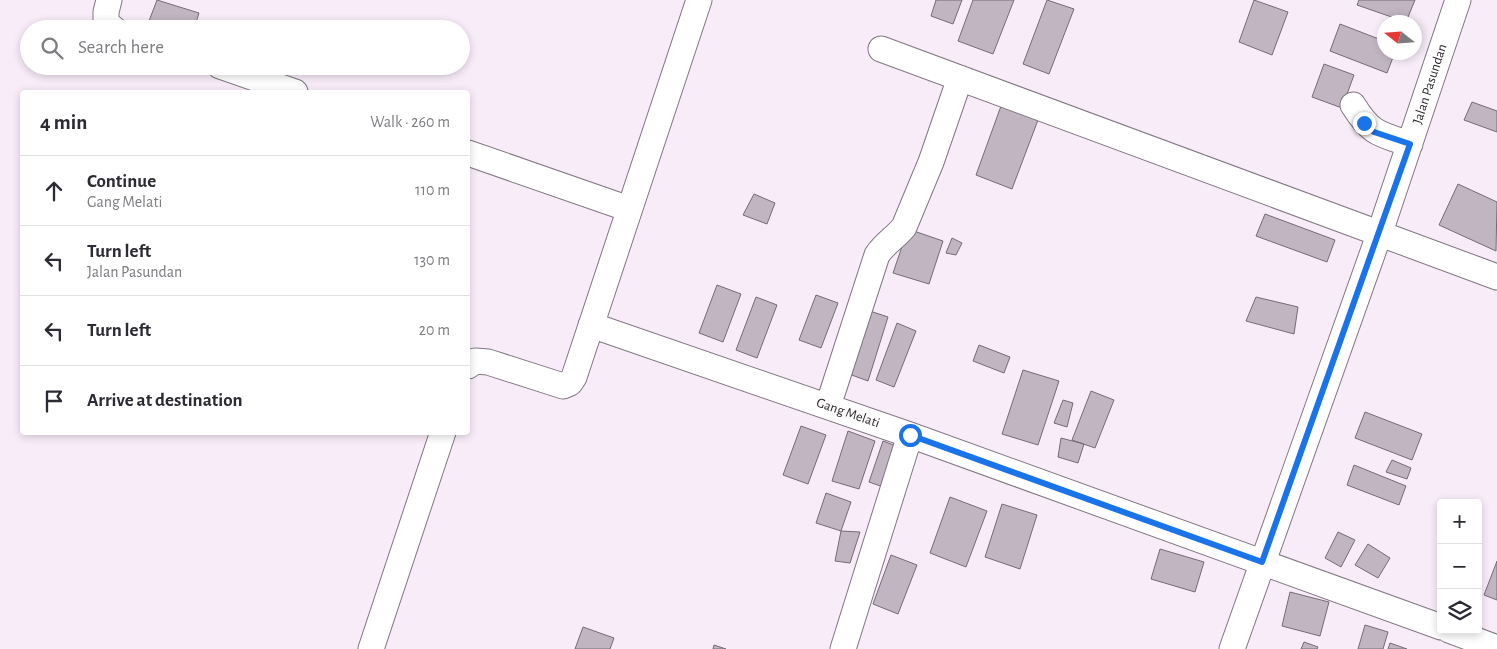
<!DOCTYPE html>
<html lang="en">
<head>
<meta charset="utf-8">
<style>
	body { margin:0; font-family:"Alegreya Sans",sans-serif; background:#f2f2f3; color:#2b2b33 }
	.controls { position:absolute; right:15px; bottom:15px; display:grid; overflow:hidden; border-radius:5px; box-shadow:0 2px 8px #0003 }
	.controls button { width:45px; height:45px; display:grid; place-items:center; padding:0; border:0; border-bottom:1px solid #e1e1e2; background:#fff; color:#2b2b33; font:25px sans-serif }
	.compass { position:absolute; left:1377px; top:15px; width:45px; height:45px; border-radius:50%; background:#fff; box-shadow:0 2px 8px #0003; rotate:287deg }
	.stop { position:absolute; width:15px; height:15px; margin:-11px; border:4px solid #1a73e8; border-radius:50%; background:#fff }
	.stop.end { background:#1a73e8; border-color:#fff; box-shadow:0 1px 5px #0008 }
	.list { margin:0; padding:0; list-style:none }
	h2 { display:flex; justify-content:space-between; align-items:center; height:65px; margin:0; padding:0 20px; font-size:21px }
	h2 small { font-size:16px; font-weight:400; color:#7c7c81 }
	.list li { display:grid; grid-template-columns:32px 1fr auto; gap:15px; align-items:center; box-sizing:border-box; height:70px; padding:0 20px; border-top:1px solid #e1e1e2 }
	.list b { display:block; font-size:19px; white-space:nowrap }
	.list p { margin:0; font-size:16px; white-space:nowrap; color:#7c7c81 }
	.list em { font-size:16px; font-style:normal; color:#7c7c81 }
	.icon { flex:none; width:28px; height:28px; fill:none; stroke:currentColor; stroke-width:2; stroke-linecap:round; stroke-linejoin:round }
	.map { position:relative; flex:none; width:1497px; height:649px; overflow:hidden }
	.search { position:absolute; background:#fff; box-shadow:0 2px 8px #0003; left:20px; top:20px; width:450px; height:55px; display:flex; align-items:center; gap:12px; box-sizing:border-box; padding:0 18px; border-radius:28px; color:#7c7c81; font-size:19px }
	.panel { position:absolute; background:#fff; box-shadow:0 2px 8px #0003; left:20px; top:90px; width:450px; height:345px; border-radius:5px }
	.map>svg:first-child { display:block }
	.building { fill:#c1b5c2; stroke:#756b76 }
	.lines { fill:none; stroke-linecap:round; stroke-linejoin:round }
	.minor-casing { stroke:#817682; stroke-width:27 }
	.minor { stroke:#fff; stroke-width:25 }
	.route { stroke:#1a73e8; stroke-width:6 }
	.labels { text-anchor:middle; dominant-baseline:central; stroke-width:4.5; stroke-linejoin:round; paint-order:stroke }
	.street-label { font-size:14px; fill:#2e292e; stroke:#fefefe }
</style>
</head>
<body>
<div class="map">
<svg width="1497" height="649" viewBox="0 0 1497 649">
	<rect width="100%" height="100%" fill="#f8ecf9"/>
	<!-- building -->
	<path class="building" d="M157,0L199,13L194,29H170L149,21Z
		M936,0H962L953,24L931,16Z
		M973,0H1014L993,54L958,41Z
		M1047,0L1074,9L1049,74L1023,64Z
		M1254,0L1288,12L1272,55L1239,42Z
		M1359,0H1415L1406,22L1357,5Z
		M1340,24L1384,41V52H1395L1387,73L1330,51Z
		M1324,64L1354,75L1342,108L1312,97Z
		M1472,102L1497,111V132L1464,120Z
		M1001,106L1038,120L1012,189L976,175Z
		M1458,184L1497,202L1496,251L1439,225Z
		M754,194L775,203L767,224L743,215Z
		M1265,214L1335,240L1327,262L1256,236Z
		M908,229L943,241L929,284L893,273Z
		M952,238L962,243L956,255L946,253Z
		M717,285L741,294L723,342L699,333Z
		M816,295L838,303L821,348L799,340Z
		M756,297L777,305L757,358L736,350Z
		M1256,297L1298,307L1294,334L1246,321Z
		M870,311L888,317L868,381L849,374Z
		M897,323L916,331L894,387L876,380Z
		M979,345L1010,357L1004,373L973,361Z
		M1023,370L1059,381L1038,445L1002,434Z
		M1091,391L1114,400L1095,448L1072,440Z
		M1063,400L1073,403L1067,427L1054,423Z
		M1365,412L1422,434L1412,460L1355,438Z
		M801,426L826,435L808,484L783,475Z
		M848,431L875,441L859,489L832,481Z
		M1061,438L1084,444L1078,463L1058,457Z
		M883,441L899,447L886,488L869,482Z
		M1392,460L1411,468L1407,479L1386,472Z
		M1354,465L1406,486L1399,505L1347,485Z
		M826,493L851,502L841,531L816,523Z
		M950,497L987,511L966,567L930,553Z
		M1002,504L1037,515L1020,569L985,557Z
		M841,531L860,532L850,563L835,561Z
		M1338,532L1355,540L1341,567L1325,558Z
		M1368,544L1390,558L1378,578L1355,565Z
		M1160,549L1204,562L1195,592L1151,579Z
		M891,555L917,565L898,614L873,604Z
		M1497,561V600L1484,595Z
		M1290,592L1329,602L1320,636L1282,626Z
		M1365,625L1388,632L1383,649H1358Z
		M583,627L614,638L610,649H575Z
		M1304,642L1318,647L1317,649H1301Z
		M1390,643L1407,649H1388Z
		M714,645L726,649H713Z"/>
	<g class="lines">
		<!-- minor casing -->
		<g class="minor-casing">
			<path id="minor" d="M109,0L106,12V23L114,29
				M881,49L1497,277
				M220,66L295,92
				M1353,105C1371,134 1379,134 1410,144
				M468,153L629,209
				M591,325L910,435L1441,627
				M468,366L475,361L488,362L563,386L570,383L574,377L699,0
				M828,406L877,255C885,243 895,238 904,227L931,162L960,78
				M1449,630L1497,648
				M371,649L443,432
				M843,649L910,435
				M1232,649L1379,235L1458,0"/>
		</g>
		<!-- minor -->
		<use href="#minor" class="minor"/>
	</g>
	<g class="lines">
		<!-- route -->
		<path class="route" d="M910,435L1262,562L1410,144L1374,132L1364,123"/>
	</g>
	<g class="labels">
		<!-- street labels -->
		<g class="street-label">
			<text transform="translate(1430 84) rotate(-72)">Jalan Pasundan</text>
			<text transform="translate(848 413) rotate(19)">Gang Melati</text>
		</g>
	</g>
</svg>
<div class="controls">
<button>+</button>
<button>−</button>
<button><svg class="icon" aria-label="layers" viewBox="0 0 24 24"><path d="M12 4l9 5-9 5-9-5zM3 14l9 5 9-5"/></svg></button>
</div>
<svg class="compass" viewBox="-18 -18 36 36"><path d="M0-13l5 13h-10z" fill="#e53935"/><path d="M0 13l5-13h-10z" fill="#7c7c81"/></svg>
<div class="stop" style="left:910px;top:435px"></div>
<div class="stop end" style="left:1364px;top:123px"></div>
<div class="search"><svg class="icon" aria-label="search" viewBox="0 0 24 24"><circle cx="10" cy="10" r="6"/><path d="M15 15l6 6"/></svg>Search here</div>
<section class="panel">
<h2>4 min<small>Walk · 260 m</small></h2>
<ul class="list">
<li><svg class="icon" aria-label="ahead" viewBox="0 0 24 24"><path d="M12 20V5M6 11l6-6 6 6"/></svg><div><b>Continue</b><p>Gang Melati</p></div><em>110 m</em></li>
<li><svg class="icon" aria-label="left" viewBox="0 0 24 24"><path d="M17 20v-9H6M10 6l-5 5 5 5"/></svg><div><b>Turn left</b><p>Jalan Pasundan</p></div><em>130 m</em></li>
<li><svg class="icon" aria-label="left" viewBox="0 0 24 24"><path d="M17 20v-9H6M10 6l-5 5 5 5"/></svg><div><b>Turn left</b></div><em>20 m</em></li>
<li><svg class="icon" aria-label="arrive" viewBox="0 0 24 24"><path d="M6 21V4h12l-3 4 3 4H6"/></svg><div><b>Arrive at destination</b></div></li>
</ul>
</section>
</div>
</body>
</html>
